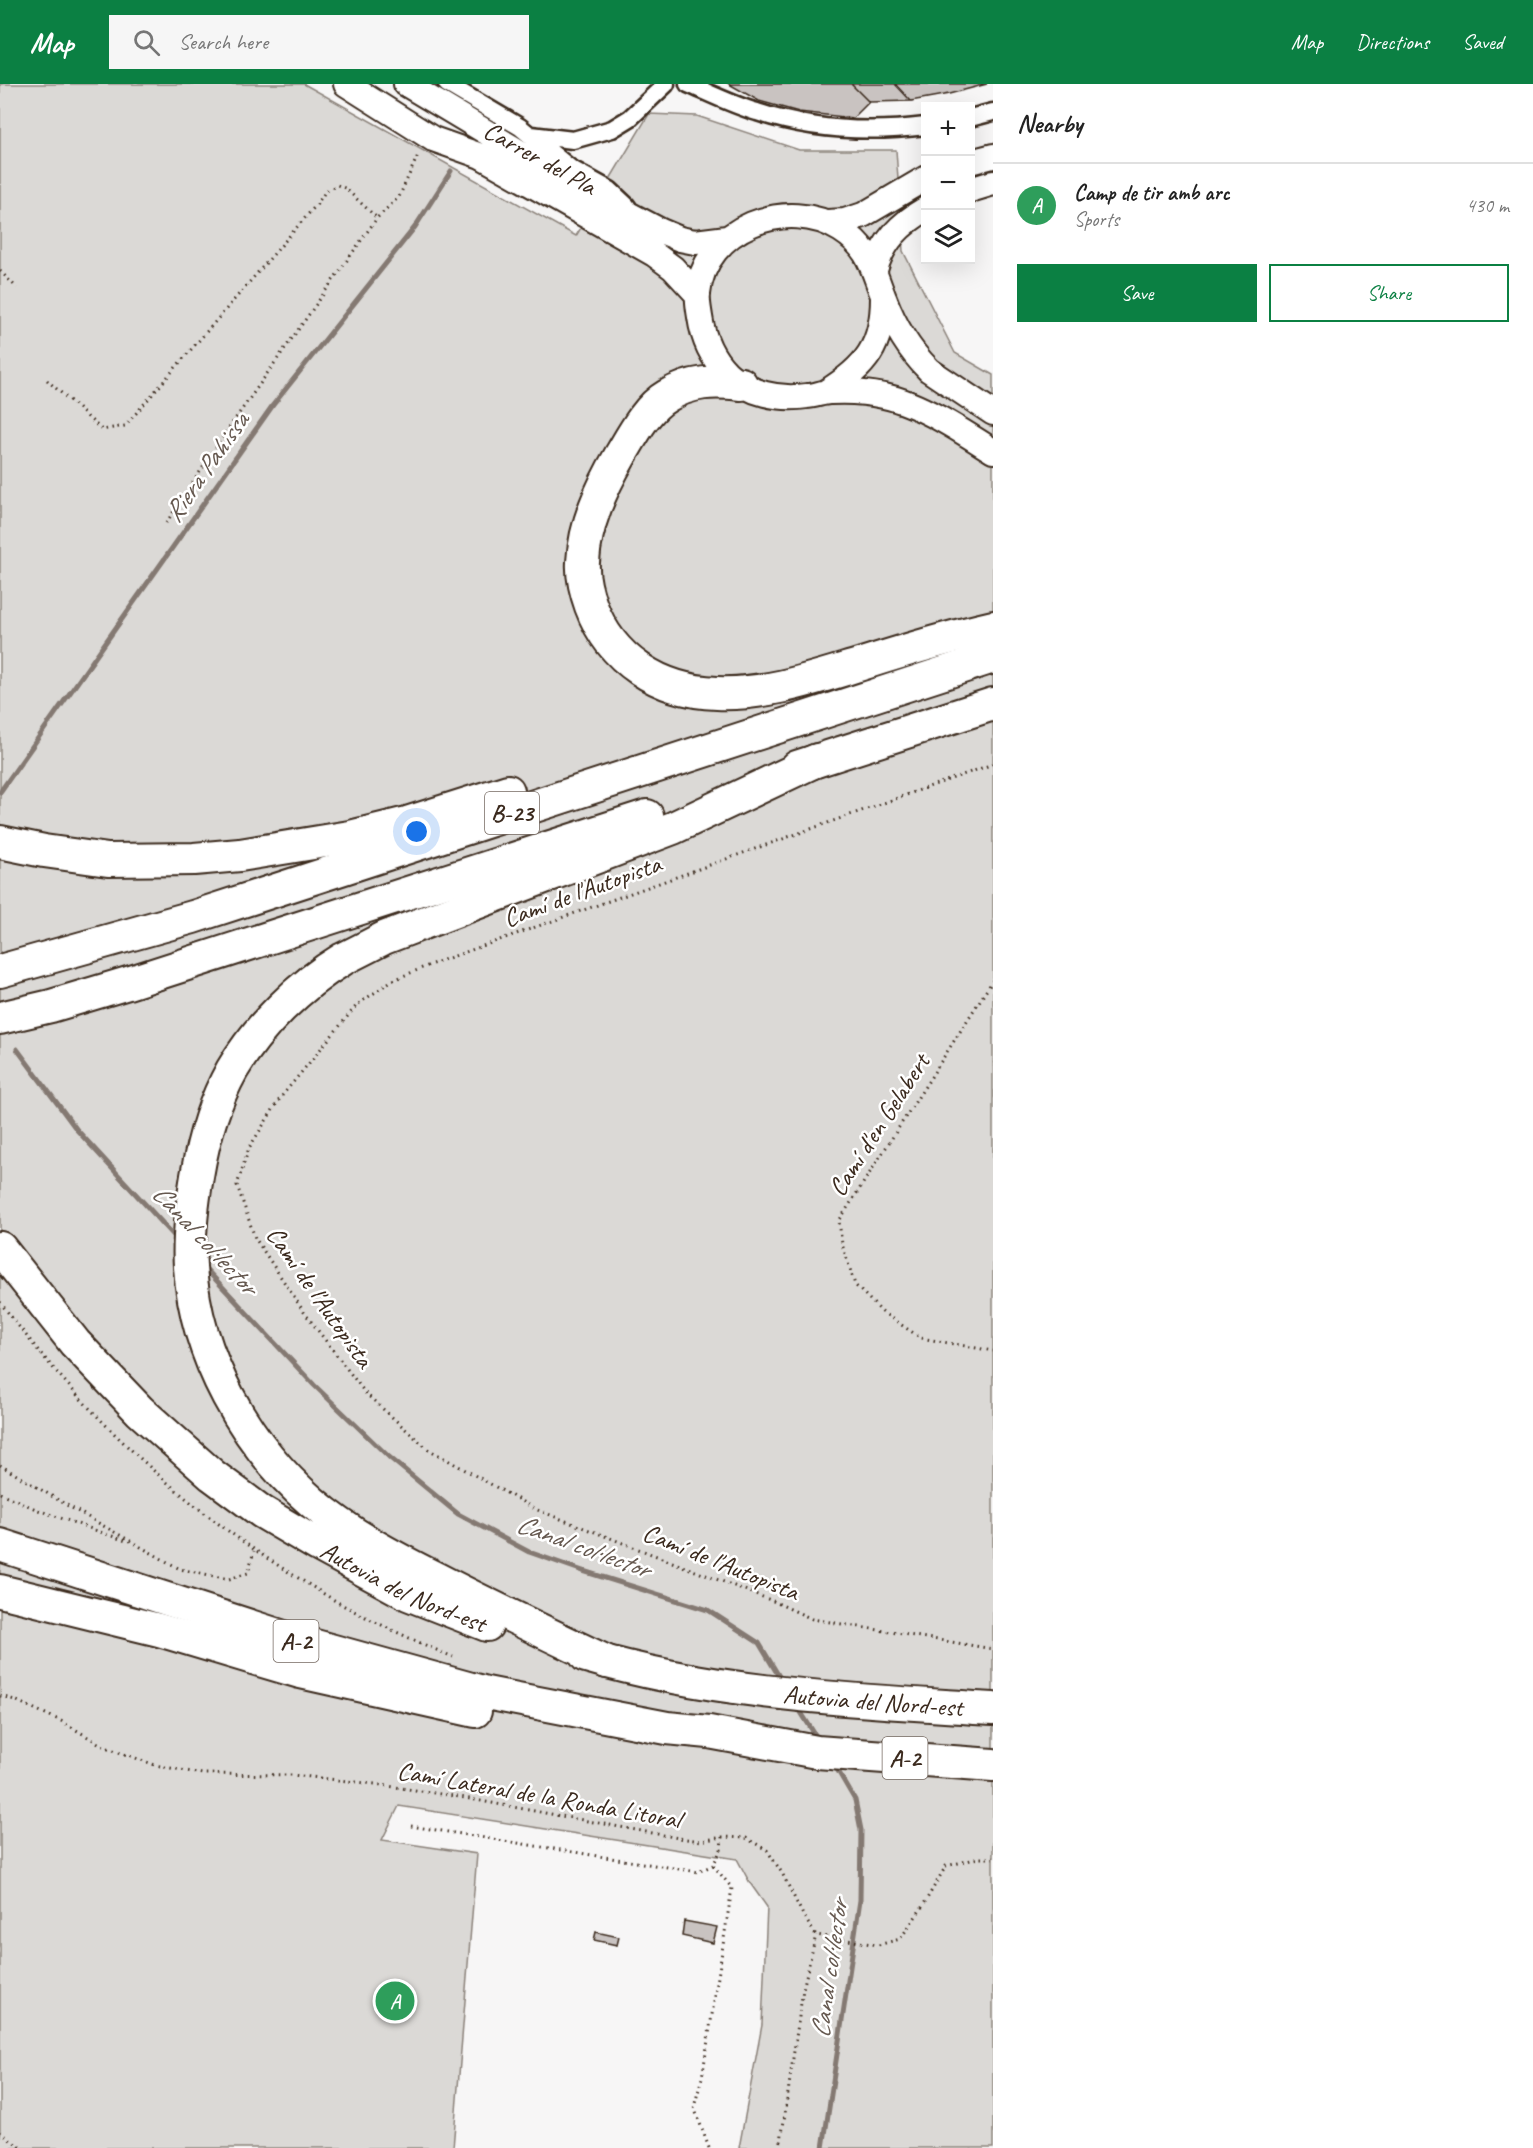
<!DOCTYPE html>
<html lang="en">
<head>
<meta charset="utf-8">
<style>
	body { margin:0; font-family:Caveat,sans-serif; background:#f6f6f6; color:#222 }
	.controls { position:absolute; right:18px; top:18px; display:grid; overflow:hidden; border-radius:0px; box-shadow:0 6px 24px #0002 }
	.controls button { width:54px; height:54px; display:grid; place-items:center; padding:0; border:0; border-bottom:2px solid #e0e0e0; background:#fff; color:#222; font:30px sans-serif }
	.you { position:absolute; left:417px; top:748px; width:21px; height:21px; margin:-15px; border:4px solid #fff; border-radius:50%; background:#1a73e8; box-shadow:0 0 0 9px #1a73e833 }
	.badge { display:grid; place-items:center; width:39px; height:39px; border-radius:50%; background:#0b8043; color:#fff; font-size:20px; font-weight:700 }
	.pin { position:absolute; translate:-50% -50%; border:3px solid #fff; box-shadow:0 2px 6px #0006 }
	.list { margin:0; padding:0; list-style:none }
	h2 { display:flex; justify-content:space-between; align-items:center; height:78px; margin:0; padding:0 24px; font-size:26px }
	h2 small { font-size:20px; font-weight:400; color:#767676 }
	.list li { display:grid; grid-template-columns:39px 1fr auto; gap:18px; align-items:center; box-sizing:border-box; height:84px; padding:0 24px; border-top:2px solid #e0e0e0 }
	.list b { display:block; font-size:22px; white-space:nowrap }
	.list p { margin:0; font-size:20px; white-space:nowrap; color:#767676 }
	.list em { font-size:20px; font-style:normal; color:#767676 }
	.actions { display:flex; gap:12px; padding:18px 24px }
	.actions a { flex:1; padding:14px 0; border:2px solid #0b8043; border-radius:0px; text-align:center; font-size:21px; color:#0b8043 }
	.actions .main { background:#0b8043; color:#fff }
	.icon { flex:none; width:33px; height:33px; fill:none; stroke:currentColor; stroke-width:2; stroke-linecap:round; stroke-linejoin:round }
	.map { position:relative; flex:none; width:993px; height:2064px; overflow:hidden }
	header { display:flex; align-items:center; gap:36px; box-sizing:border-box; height:84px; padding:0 30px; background:#0b8043; color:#fff }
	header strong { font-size:28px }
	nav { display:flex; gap:33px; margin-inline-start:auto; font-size:21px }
	.search { width:420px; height:54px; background:#f6f6f6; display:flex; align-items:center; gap:15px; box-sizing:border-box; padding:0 21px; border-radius:0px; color:#767676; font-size:22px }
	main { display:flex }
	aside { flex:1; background:#fff }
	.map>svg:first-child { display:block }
	.green { fill:#dbd9d6; stroke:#8b827a; stroke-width:1.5 }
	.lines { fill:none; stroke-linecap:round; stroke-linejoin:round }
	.stream { stroke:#847972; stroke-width:5 }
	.building { fill:#c9c3c1; stroke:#3b2a1e; stroke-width:1.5 }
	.street-casing { stroke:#3b2a1e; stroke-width:21 }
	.secondary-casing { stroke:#3b2a1e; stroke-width:28 }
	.highway-casing { stroke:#3b2a1e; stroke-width:36 }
	.path { stroke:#3b2a1e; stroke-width:3; stroke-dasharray:1.5 4.5; stroke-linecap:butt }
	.street { stroke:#fff; stroke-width:16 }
	.secondary { stroke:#fff; stroke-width:24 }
	.highway { stroke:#fff; stroke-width:32 }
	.labels { text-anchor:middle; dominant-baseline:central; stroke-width:5; stroke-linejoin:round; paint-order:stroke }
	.shield { fill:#fff; stroke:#766a62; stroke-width:1.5 }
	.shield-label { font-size:24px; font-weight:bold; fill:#3b2a1e }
	.street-label { font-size:26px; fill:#3b2a1e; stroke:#fff }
	.water-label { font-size:27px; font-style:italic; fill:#65584f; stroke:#fff }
</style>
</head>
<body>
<header>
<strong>Map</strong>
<div class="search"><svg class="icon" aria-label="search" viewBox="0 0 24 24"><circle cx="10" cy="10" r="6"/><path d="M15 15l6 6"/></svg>Search here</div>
<nav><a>Map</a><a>Directions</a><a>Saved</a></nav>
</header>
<main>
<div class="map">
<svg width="993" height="2064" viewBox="0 0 993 2064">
	<rect width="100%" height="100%" fill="#f7f6f6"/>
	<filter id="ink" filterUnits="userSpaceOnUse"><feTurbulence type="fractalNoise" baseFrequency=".0167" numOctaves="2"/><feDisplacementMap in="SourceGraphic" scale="12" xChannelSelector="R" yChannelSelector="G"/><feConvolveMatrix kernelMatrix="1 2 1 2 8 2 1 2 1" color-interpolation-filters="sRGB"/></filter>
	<g filter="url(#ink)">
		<!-- green -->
		<path class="green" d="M0,0H304L576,152L649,30L697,32L799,66H896L903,167L955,269L993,291V2064H739L762,1941L767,1823L750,1799L737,1775L399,1722L382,1756L477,1770L453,2064H0Z"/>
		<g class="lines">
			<!-- stream -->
			<path class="stream" d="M0,708L273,321L415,143L451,87
				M17,965L77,1046L178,1156
				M203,1182L314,1301L389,1373L458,1430L529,1468L583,1487L708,1526L759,1559L783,1599
				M797,1622L819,1657
				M823,2064L860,1816L861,1746L855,1716L834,1680"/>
		</g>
		<!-- building -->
		<path class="building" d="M729,0H851L869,18L853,34L799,28L759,17Z
			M851,0H895L911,17L869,18Z
			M895,0H987L949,10L911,17Z
			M684,1837L717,1843L713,1859L682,1852Z
			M596,1848L619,1853L617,1861L594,1856Z"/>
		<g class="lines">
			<!-- street casing -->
			<g class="street-casing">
				<path id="street" d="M447,0L520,43L570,84L610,106L627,122
					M688,0C711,10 733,21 757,28C811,46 870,49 926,42
					M970,34L993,28
					M531,51L573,56L612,45L630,34L666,0"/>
			</g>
			<!-- secondary casing -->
			<g class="secondary-casing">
				<path id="secondary" d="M346,0L433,55L481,72L654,170L673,184L698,211
					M406,0L583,106L661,147L680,155L695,158L727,154
					M970,78L993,72
					M970,106L993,99
					M827,138L845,137L863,131L926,94
					M875,186C883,157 900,140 926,125
					M826,308C866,283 883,262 883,213
					M993,329L929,286C909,266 894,241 884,214C872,185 871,165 841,146C788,112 704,143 698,210C697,217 699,226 700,233C703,254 712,274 727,289C749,310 779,316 807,312C815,312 822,308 830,308C848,307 866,308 884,312C919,319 962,347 993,367"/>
			</g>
			<!-- highway casing -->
			<g class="highway-casing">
				<g id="highway">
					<path d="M741,300C714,297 692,297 667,312C646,324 632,352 620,372C601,405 585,440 583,478C582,493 586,508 591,522C611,576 659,607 717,609C767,611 815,594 862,580C906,566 949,553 993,543"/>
					<path d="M797,683L993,620"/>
					<path d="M0,758L44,767L108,776L194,775L240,771L350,753L407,739L508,707"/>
					<path d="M0,887L193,833L993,573"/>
					<path d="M0,934L51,922L128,899L647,732"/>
					<path id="s1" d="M0,1164L75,1259L140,1327L212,1391L262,1428L318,1461L408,1510L487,1541"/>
					<path d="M0,1461L290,1555L486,1609L667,1644L709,1648L817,1668L993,1681"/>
					<path d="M0,1507L159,1546L300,1588L475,1627"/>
					<path id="s2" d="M586,1572C718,1611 857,1616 993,1625"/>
					<path d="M607,1578C550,1551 493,1524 437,1495C393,1473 349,1450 312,1418C245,1360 196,1272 190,1183C188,1152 192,1122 197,1092C203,1056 214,1018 232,986C258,942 300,901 343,875C357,868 371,861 384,854L673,744L817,676"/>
				</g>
			</g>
			<!-- path -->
			<path class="path" d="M0,187L17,204
				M47,296L102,346L125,342L317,120L325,108L337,101L345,104L377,134
				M166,439L233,338L377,134L399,113L419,69
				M993,680L432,880L391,897L357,921L281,1013L249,1064L237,1101L255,1154L304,1228L366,1310L428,1365L535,1425L773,1517L812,1535L993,1565
				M993,896L839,1137L842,1160L855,1201L882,1228L921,1254L993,1267
				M0,1218C84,1329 177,1419 295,1492C315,1504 334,1517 354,1527C386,1544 420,1559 453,1573
				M0,1381L70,1423L180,1485L229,1495L248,1489L254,1467
				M0,1409L38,1426L126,1457
				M0,1612L15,1616L61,1637L105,1663L155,1681L202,1690L292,1691L375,1700L454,1712L679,1754L701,1757L722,1753L746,1754L767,1766L782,1789L804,1833L816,1851L878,1861L900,1855L921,1825L946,1782L979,1774H993
				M411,1742L698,1788L713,1781L721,1766L722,1753
				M0,2048L21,2064
				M709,2064L694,2023L702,1994L732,1804L713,1781
				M780,2064L803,1905L816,1851"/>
			<!-- street -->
			<use href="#street" class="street"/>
			<!-- secondary -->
			<use href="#secondary" class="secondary"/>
			<!-- highway -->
			<use href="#highway" class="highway"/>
		</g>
	</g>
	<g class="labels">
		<!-- shield labels -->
		<g class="shield">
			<rect x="485" y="708" width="54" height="42" rx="4.5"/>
			<rect x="273.5" y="1536" width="45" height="42" rx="4.5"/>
			<rect x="882.5" y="1653" width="45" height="42" rx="4.5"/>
		</g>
		<g class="shield-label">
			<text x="512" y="729">B-23</text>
			<text x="296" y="1557">A-2</text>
			<text x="905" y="1674">A-2</text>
		</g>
		<!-- street labels -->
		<g class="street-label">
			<text transform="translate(540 74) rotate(29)">Carrer del Pla</text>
			<text transform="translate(582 807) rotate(-20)">Camí de l'Autopista</text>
			<text transform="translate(879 1041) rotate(-57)">Camí d'en Gelabert</text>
			<text transform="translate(320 1213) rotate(55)">Camí de l'Autopista</text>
			<text transform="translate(721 1478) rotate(22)">Camí de l'Autopista</text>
			<text stroke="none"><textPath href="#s1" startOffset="534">Autovia del Nord-est</textPath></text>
			<text stroke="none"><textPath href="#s2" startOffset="291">Autovia del Nord-est</textPath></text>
			<text transform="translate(539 1711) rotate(10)">Camí Lateral de la Ronda Litoral</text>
		</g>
		<!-- water labels -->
		<g class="water-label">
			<text transform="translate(206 383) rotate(-55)">Riera Pahissa</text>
			<text transform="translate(205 1155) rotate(47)">Canal col·lector</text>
			<text transform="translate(583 1462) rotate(20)">Canal col·lector</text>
			<text transform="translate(829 1885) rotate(-82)">Canal col·lector</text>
		</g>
	</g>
</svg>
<div class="controls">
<button>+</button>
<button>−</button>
<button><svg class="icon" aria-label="layers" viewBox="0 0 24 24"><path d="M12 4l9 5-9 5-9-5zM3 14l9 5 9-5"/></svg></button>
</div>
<div class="you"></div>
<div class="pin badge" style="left:395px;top:1917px;background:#2e9e5b">A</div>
</div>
<aside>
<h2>Nearby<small></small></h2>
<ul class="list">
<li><span class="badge" style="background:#2e9e5b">A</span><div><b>Camp de tir amb arc</b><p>Sports</p></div><em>430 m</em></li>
</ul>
<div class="actions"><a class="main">Save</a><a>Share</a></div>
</aside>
</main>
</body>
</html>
